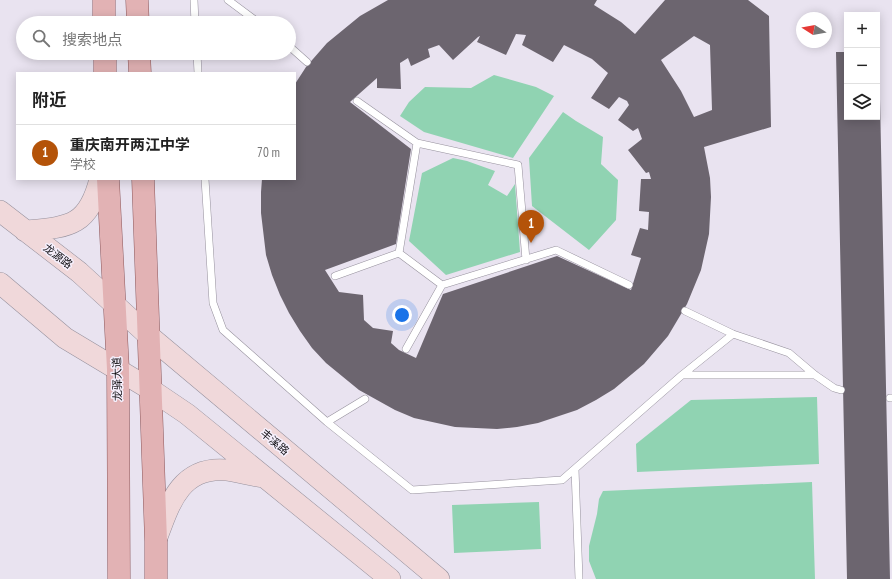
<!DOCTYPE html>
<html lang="zh">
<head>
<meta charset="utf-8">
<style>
	body { margin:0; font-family:"PT Sans Narrow","Noto Sans SC",sans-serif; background:#f2f2f2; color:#222 }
	.controls { position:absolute; right:12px; top:12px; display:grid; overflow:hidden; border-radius:0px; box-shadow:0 2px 10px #0003 }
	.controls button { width:36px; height:36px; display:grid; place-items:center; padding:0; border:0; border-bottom:1px solid #e0e0e0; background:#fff; color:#222; font:20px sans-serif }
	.compass { position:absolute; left:796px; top:12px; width:36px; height:36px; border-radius:50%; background:#fff; box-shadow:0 2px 10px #0003; rotate:281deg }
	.you { position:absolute; left:402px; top:315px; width:14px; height:14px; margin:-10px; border:3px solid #fff; border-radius:50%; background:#1a73e8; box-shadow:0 0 0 6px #1a73e833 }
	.badge { display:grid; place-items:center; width:26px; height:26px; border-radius:50%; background:#b45309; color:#fff; font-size:13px; font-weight:700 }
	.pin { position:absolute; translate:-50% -33px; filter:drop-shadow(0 1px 2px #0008) }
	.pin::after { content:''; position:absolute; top:21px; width:14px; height:12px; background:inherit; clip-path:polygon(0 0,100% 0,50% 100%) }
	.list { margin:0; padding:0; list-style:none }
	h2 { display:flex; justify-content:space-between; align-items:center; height:52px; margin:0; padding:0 16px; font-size:17px }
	h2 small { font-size:13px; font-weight:400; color:#767676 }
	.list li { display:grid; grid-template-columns:26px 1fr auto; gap:12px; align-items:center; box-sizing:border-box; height:56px; padding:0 16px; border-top:1px solid #e0e0e0 }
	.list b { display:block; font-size:15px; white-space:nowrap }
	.list p { margin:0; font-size:13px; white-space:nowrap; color:#767676 }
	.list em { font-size:13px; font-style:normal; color:#767676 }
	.icon { flex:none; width:22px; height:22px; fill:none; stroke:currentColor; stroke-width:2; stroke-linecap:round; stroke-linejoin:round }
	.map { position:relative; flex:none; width:892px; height:579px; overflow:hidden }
	.search { position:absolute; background:#fff; box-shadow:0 2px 10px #0003; left:16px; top:16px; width:280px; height:44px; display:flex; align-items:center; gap:10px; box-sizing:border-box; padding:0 14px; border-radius:22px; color:#767676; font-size:15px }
	.panel { position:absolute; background:#fff; box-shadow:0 2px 10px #0003; left:16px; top:72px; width:280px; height:108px; border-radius:0px }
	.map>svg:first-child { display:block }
	.green { fill:#90d3b2 }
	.building { fill:#6c656f; fill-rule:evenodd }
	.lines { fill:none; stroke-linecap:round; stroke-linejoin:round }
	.service-casing { stroke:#96919d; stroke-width:8 }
	.secondary-casing { stroke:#96919d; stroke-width:22 }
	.primary-casing { stroke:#8c585c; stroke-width:23 }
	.service { stroke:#fff; stroke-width:7 }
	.secondary { stroke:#f0d8da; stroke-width:21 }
	.primary { stroke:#e2b2b4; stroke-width:22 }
	.labels { text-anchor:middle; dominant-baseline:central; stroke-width:3; stroke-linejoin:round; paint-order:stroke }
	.street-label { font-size:11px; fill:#121014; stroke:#f6f0fd }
</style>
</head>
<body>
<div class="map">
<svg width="892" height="579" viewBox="0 0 892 579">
	<rect width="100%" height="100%" fill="#e9e3f0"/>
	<!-- green -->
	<path class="green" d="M494,75L536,87L554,96L513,158L424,132L400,116L409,102L425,87L471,88Z
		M563,112L576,121L603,137L601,164L618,180L616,220L589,250L532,206L529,158Z
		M453,158L467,161L495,171L488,185L507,196L515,184L520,252L446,275L409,241L422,173Z
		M817,397L819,464L637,472L636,444L691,400Z
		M812,482L815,579H596L589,561V546L597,514L599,499L603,491Z
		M539,502L541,549L454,553L452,505Z"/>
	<!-- building -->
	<path class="building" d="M388,0H597L594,5L621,22L635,34L665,0H748L769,16L771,127L704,147L710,178L711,197L709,234L701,270L687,304L668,336L644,364L614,389L596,400L577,410L538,423L517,427L497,429L455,427L414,418L395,410L359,390L326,363L312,348L300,331L289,313L280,295L272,275L266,255L261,213V192L262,179H295V84L306,67L327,43L360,16ZM516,34L526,35L522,45L553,62L564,45L592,59L608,73L591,98L609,109L619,97L627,101L629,105L618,120L633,131L638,128L642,139L628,150L646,173L649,172L651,179H641L639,211L649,212L648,230L640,228L631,255L641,258L640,261L631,290L557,256L443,294L416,358L399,350L391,343L393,331L373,328L364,320L363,295L339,292L325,270L396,244L411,149L350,102L377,78V88L401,89L400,63L408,58L411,66L430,57L428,49L439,45L453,60L478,37L480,36L477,42L506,55ZM694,36L710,45L712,110L694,117L681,91L661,60Z
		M877,51H879L890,579H847L836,52H847V117H877Z"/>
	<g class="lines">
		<!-- service casing -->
		<g class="service-casing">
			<path id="service" d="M194,0L195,23
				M228,0L259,23
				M289,46L307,62
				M197,53L198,73
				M417,143L518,165L526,260
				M205,179L213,303L223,330L327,422L412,490L562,480L682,375H815
				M399,253L442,285
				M335,276L399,253L417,143L357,101
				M685,311L733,334L789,353L815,375L834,388L841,390
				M406,349L442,285L556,250L629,285
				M682,375L733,334
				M890,398H892
				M327,422L365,399
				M575,469L579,579"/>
		</g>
		<!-- secondary casing -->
		<g class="secondary-casing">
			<path id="secondary" d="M0,211L79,272L148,335L439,579
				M25,231C69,227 88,227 100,179
				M0,283L65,338L150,389L187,414L390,579
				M156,540C169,505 180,466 226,470C238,472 251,475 263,477"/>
		</g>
		<!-- primary casing -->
		<g class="primary-casing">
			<path id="primary" d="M104,0V23
				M137,0L138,23
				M105,53V73
				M139,53L140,73
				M108,179L118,369L119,579
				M143,179L156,541V579"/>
		</g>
		<!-- service -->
		<use href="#service" class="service"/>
		<!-- secondary -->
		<use href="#secondary" class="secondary"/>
		<!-- primary -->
		<use href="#primary" class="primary"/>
	</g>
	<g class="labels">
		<!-- street labels -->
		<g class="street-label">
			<text transform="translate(58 256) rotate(37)">龙源路</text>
			<text transform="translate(117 379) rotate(-91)">龙驿大道</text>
			<text transform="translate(275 442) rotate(40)">丰溪路</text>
		</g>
	</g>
</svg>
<div class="controls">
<button>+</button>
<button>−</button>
<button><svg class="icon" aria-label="layers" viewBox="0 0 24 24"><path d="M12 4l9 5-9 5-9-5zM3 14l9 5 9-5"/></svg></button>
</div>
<svg class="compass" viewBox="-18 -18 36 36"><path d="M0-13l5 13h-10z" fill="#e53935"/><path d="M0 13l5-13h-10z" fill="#767676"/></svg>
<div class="you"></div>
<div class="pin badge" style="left:531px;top:243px">1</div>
<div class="search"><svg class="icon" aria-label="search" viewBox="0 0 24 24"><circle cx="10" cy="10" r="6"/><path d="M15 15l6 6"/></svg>搜索地点</div>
<section class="panel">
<h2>附近<small></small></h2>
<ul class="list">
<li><span class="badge">1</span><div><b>重庆南开两江中学</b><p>学校</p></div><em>70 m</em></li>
</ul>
</section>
</div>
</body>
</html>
